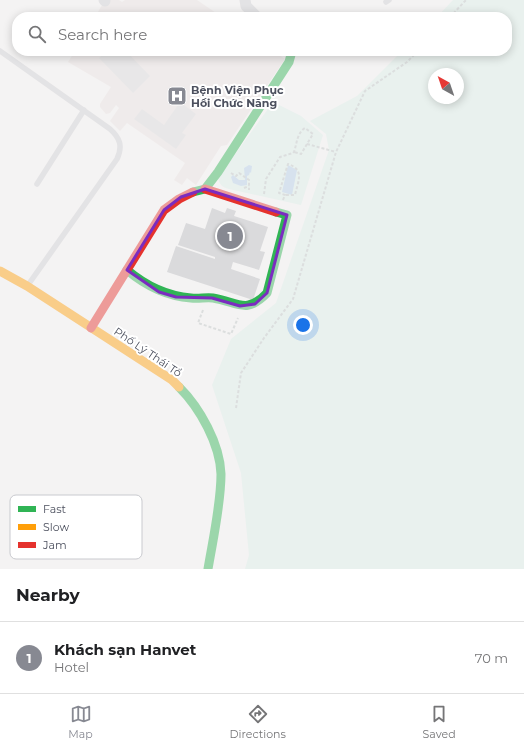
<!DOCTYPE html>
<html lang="en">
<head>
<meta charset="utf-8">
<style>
	body { margin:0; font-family:Montserrat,sans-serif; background:#f6f6f6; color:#202124 }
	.compass { position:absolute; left:428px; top:68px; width:36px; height:36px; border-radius:50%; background:#fff; box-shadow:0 2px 10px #0003; rotate:320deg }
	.you { position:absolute; left:303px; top:325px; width:14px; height:14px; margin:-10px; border:3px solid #fff; border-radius:50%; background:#1a73e8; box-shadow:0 0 0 6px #1a73e833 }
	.badge { display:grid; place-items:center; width:26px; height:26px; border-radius:50%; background:#878992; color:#fff; font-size:13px; font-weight:700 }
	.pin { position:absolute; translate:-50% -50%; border:2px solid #fff; box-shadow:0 1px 4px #0006 }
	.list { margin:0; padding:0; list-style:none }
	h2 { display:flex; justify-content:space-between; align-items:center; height:52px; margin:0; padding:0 16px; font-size:17px }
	h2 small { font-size:13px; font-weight:400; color:#757577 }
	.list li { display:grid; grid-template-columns:26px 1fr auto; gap:12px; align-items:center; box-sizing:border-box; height:72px; padding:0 16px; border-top:1px solid #e0e0e0 }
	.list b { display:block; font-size:15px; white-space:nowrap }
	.list p { margin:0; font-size:13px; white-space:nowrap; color:#757577 }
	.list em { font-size:13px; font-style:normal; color:#757577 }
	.icon { flex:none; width:22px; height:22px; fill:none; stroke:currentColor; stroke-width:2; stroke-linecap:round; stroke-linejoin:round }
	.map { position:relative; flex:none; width:524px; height:569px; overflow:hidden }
	.search { position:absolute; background:#fff; box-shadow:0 2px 10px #0003; left:12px; right:12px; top:12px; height:44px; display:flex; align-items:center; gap:10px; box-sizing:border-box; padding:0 14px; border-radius:16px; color:#757577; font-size:15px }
	.sheet { height:124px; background:#fff }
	nav { display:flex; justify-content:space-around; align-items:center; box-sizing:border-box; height:56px; border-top:1px solid #e0e0e0; background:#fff; font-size:11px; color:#757577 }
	nav a { display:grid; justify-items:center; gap:2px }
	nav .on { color:#878992 }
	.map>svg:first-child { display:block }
	.medical { fill:#e9e3e2 }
	.green { fill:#dbefe9; fill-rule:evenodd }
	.water { fill:#b4cfe8 }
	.building { fill:#dadadc }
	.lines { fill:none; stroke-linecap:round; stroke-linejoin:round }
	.path { stroke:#bec6c6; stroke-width:2; stroke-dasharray:3 2; stroke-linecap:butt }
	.lane { stroke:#cfd0d4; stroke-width:5.5 }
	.street { stroke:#cfd0d4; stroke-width:11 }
	.fast { stroke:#30b455; stroke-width:9 }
	.slow { stroke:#ff9f0a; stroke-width:9 }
	.jam { stroke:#e5322d; stroke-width:9 }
	.marked { fill:none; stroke:#7b2cbf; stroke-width:3; stroke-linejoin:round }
	.labels { text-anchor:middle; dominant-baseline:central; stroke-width:4; stroke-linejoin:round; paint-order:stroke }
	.poi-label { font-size:11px; font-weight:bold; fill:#4c505e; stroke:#fff; text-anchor:start }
	.street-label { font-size:11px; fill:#4c505e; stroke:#fff }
	.key { fill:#fff; stroke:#c9cacf; stroke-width:1 }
	.key-label { font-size:11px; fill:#4c505e }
</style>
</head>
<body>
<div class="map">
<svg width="524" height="569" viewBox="0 0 524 569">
	<rect width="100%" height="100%" fill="#f4f3f3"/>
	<!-- medical -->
	<path class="medical" d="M105,0H119L122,2L125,0H197L222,17H95Z
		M75,51H273L285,59L227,145L221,146L196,185L187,178L182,185L174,180L185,163L127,123L120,131L110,121L119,108L116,105L110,113L106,114L100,107V104L111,87L68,62Z"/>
	<!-- green -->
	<path class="green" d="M453,0H524V569H245L249,555L241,473L212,385L231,339L276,303L329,150L326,134L310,121L357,96L402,51H507V17H437ZM434,74H458V98H434Z
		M273,102L301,116L323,135L301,205L229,189C222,187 220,185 218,178Z"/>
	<!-- water -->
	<path class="water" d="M249,165L252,166L251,173L250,172L249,175L247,176V185L241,186L233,183L231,177L233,175L239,180H245L244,168Z
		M288,165L297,170L292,195L282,192Z"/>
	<!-- building -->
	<path class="building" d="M106,51H126L150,76L133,93L99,58Z
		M180,102L196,114L182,133L186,135L176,149L134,119L142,109L164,125Z
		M212,208L225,213L227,208L236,211L234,216L268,227L260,251L265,252L259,270L233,262L231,269L260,279L253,300L167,272L176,246L215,259V257L178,245L186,223L205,229Z"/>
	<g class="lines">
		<!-- path -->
		<path class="path" d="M450,17L466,0
			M307,144L336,152
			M231,173L236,176L239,173L249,180V190
			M244,188L249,186
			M264,194L266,179L280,157L293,153L294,152C297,143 297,133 305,128L313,134L301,154L294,152
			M283,200L285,195L279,193L288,164C305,170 298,181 295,195H285
			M203,310L198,323L231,334L238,318
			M236,408L241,373L264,338L293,299L336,152L365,91L407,62L418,51"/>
		<!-- lane -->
		<path class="lane" d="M386,2L389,0
			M0,51L110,129C120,138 123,146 117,159L28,285
			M37,184L84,110"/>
		<!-- street -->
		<path class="street" d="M104,0L105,1
			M245,0L246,6L257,17"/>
		<!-- fast -->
		<path class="fast" d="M193,192L205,189L218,172L289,62L292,51
			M127,270C146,286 166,296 191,298C199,299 206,297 213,298C238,302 246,315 267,293L287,215L276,212
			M179,387C200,408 220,444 221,474C221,504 213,539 208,569"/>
		<!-- slow -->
		<path class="slow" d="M0,271L27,286L172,380L179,387"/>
		<!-- jam -->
		<path class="jam" d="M205,189L276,212
			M91,328L164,210L179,199L193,192"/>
	</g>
	<!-- marked area -->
	<path d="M0 0H524V569H0ZM205,189L287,215L267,293L255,304L240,306L212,298L176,297L159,292L127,270L164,210L181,197Z" fill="#f4f3f3" fill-opacity=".55" fill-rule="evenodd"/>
	<path class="marked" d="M205,189L287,215L267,293L255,304L240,306L212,298L176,297L159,292L127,270L164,210L181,197Z"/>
	<!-- icons -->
	<defs>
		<g id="hospital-square" transform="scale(1)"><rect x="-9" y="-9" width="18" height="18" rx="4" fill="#878992" stroke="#fff"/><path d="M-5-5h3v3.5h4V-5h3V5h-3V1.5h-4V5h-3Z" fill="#fff"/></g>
	</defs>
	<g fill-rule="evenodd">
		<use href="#hospital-square" x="177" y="96"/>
	</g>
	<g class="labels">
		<!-- poi labels -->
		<g class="poi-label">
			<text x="191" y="90">Bệnh Viện Phục<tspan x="191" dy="13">Hồi Chức Năng</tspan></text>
		</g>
		<!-- street labels -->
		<g class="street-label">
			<text transform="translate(148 352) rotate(34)">Phố Lý Thái Tổ</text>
		</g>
	</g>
	<!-- legend -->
	<rect x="10" y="495" width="132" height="64" rx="6" class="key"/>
	<rect x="18" y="506" width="18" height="6" fill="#30b455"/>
	<rect x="18" y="524" width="18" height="6" fill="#ff9f0a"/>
	<rect x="18" y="542" width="18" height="6" fill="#e5322d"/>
	<g class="key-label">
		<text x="43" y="513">Fast</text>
		<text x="43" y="531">Slow</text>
		<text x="43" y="549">Jam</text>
	</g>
</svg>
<svg class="compass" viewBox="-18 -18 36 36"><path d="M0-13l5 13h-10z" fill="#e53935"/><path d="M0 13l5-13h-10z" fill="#757577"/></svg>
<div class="you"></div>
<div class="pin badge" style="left:230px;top:236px">1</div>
<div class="search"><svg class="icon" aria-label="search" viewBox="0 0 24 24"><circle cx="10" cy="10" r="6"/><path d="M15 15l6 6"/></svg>Search here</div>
</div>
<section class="sheet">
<h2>Nearby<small></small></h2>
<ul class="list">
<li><span class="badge">1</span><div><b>Khách sạn Hanvet</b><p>Hotel</p></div><em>70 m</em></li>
</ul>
</section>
<nav>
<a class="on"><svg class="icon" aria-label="map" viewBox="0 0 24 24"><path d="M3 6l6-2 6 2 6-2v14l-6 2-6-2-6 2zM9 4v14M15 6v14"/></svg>Map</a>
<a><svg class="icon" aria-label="directions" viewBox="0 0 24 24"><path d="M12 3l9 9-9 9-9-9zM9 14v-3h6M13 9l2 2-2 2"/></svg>Directions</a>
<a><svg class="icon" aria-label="saved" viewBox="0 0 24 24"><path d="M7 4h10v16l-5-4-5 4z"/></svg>Saved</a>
</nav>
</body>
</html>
